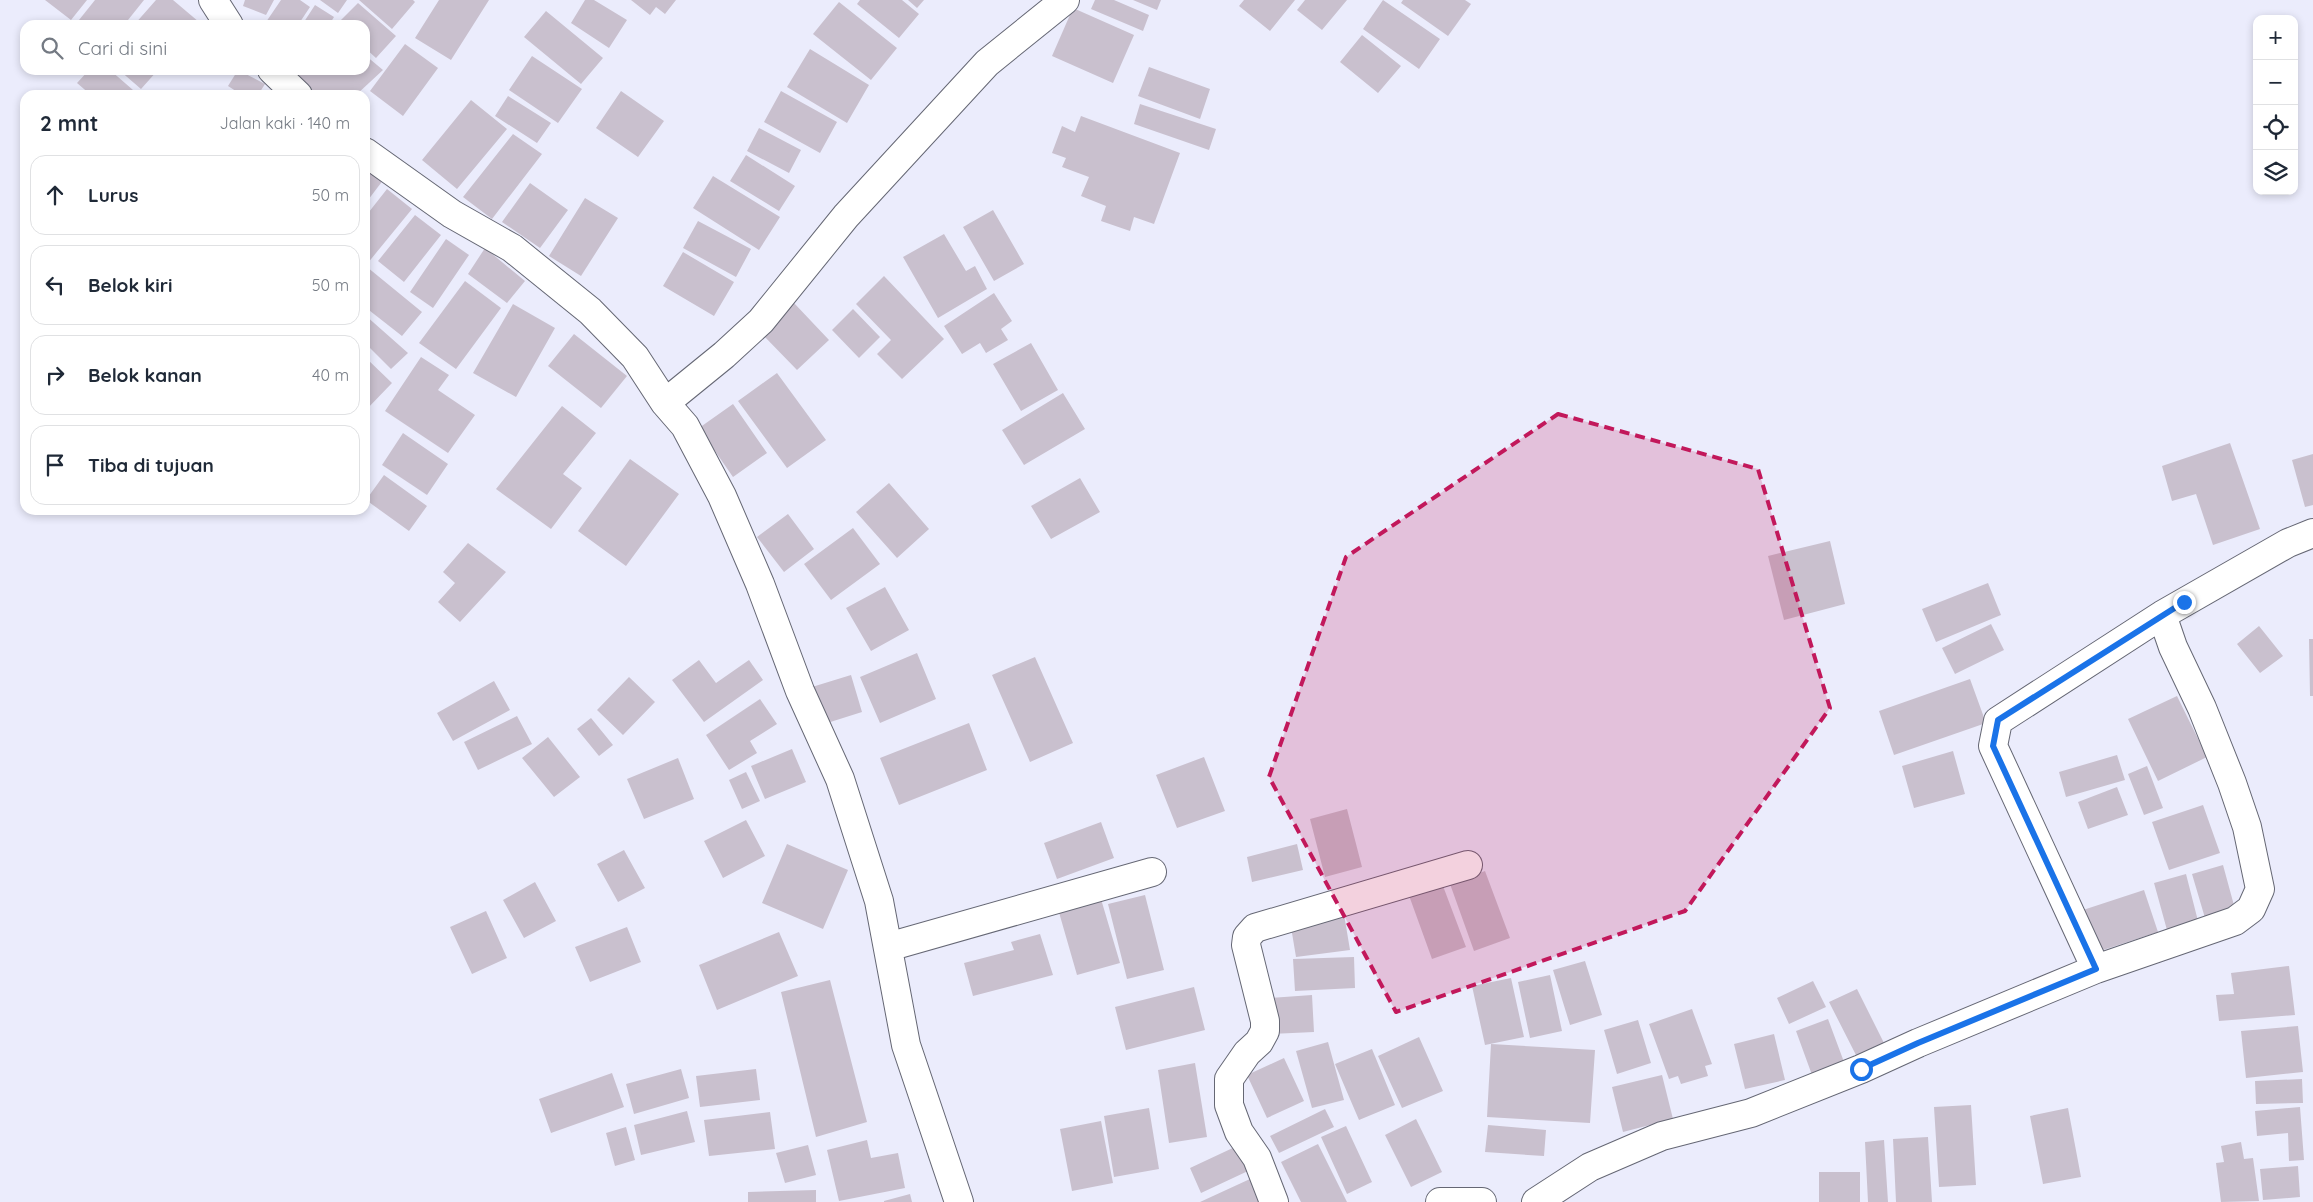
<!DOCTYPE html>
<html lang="id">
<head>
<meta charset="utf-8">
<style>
	body { margin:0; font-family:Quicksand,sans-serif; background:#f2f2f3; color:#1f2937 }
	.controls { position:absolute; right:15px; top:15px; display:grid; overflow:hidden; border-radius:10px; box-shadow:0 2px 8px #0003 }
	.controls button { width:45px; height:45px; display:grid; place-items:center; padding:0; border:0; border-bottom:1px solid #e0e1e3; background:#fff; color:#1f2937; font:25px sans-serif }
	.stop { position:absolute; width:15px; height:15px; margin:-11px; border:4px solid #1a73e8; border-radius:50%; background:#fff }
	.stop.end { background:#1a73e8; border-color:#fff; box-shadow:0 1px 5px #0008 }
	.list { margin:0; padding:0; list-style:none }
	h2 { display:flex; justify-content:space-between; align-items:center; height:65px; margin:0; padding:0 20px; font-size:21px }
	h2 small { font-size:16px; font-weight:400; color:#747a83 }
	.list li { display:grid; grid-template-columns:32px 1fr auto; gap:15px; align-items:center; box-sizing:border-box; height:80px; margin:0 10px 10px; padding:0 10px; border:1px solid #e0e1e3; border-radius:15px }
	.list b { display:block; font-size:19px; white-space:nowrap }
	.list em { font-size:16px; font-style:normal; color:#747a83 }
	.icon { flex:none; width:28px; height:28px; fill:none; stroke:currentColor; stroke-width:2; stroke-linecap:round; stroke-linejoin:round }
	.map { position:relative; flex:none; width:2313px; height:1202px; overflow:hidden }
	.search { position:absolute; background:#fff; box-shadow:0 2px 8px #0003; left:20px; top:20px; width:350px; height:55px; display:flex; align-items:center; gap:12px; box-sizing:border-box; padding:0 18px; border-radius:15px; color:#747a83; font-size:19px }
	.panel { position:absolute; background:#fff; box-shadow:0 2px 8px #0003; left:20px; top:90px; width:350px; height:425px; border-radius:15px }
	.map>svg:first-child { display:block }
	.building { fill:#c9c0ce }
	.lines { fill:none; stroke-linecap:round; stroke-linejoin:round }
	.street-casing { stroke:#656774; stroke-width:30 }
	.street { stroke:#fff; stroke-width:28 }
	.route { stroke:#1a73e8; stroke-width:6 }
	.marked { fill:#c2185b; fill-opacity:0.2; stroke:#c2185b; stroke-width:4; stroke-dasharray:10 6; stroke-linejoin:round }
</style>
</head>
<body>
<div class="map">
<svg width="2313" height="1202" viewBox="0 0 2313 1202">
	<rect width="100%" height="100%" fill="#ebecfc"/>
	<!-- building -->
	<path class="building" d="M45,0H87L71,20Z
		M95,0H144L124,25H75Z
		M156,0H173L199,22L197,25H134Z
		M245,0H274L266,15L243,6Z
		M281,0H300L310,7L298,25H264Z
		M320,0H347L338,13Z
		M359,0H413L415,2L392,29Z
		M439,0H489L451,60L415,38Z
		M585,0H594L627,20L609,48L571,23Z
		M631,0H676L665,14L656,7L650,15Z
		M860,0H902L919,14L899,38L857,4Z
		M908,0H924L917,8Z
		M1095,0H1114L1149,15L1143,31L1091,9Z
		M1133,0H1161L1157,10Z
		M1244,0H1295L1270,31L1239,6Z
		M1305,0H1347L1322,30L1297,10Z
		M1383,0L1440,39L1419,69L1363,29Z
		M1403,0H1465L1471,4L1448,36L1401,3Z
		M839,2L897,48L871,80L813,34Z
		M358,3L396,36L376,58L365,48V25L338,23Z
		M315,5L334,17L329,25H302Z
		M1073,8L1134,35L1113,83L1052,56Z
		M546,11L603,58L581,84L524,37Z
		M1362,35L1401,66L1378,93L1340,62Z
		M405,44L438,68L403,116L370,91Z
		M810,49L869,85L847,123L787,87Z
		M365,55L383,70L356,95H314L297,78L304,70H365Z
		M532,56L582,89L558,123L509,90Z
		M1149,67L1210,89L1200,119L1138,96Z
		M89,70H110L133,90L128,95H91L77,83Z
		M119,70H158L141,89Z
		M238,70L265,84L258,95H242L228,86Z
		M621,91L664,121L638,157L596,128Z
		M781,91L837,122L820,153L764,122Z
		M508,96L551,123L537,143L495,116Z
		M471,100L507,129L457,189L422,160Z
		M1140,104L1216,129L1209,150L1134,124Z
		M1081,116L1180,153L1154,224L1134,217L1130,231L1101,221L1106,206L1081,196L1089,177L1062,167L1066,158L1052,153L1062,126L1075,132Z
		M759,128L801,150L789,173L747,151Z
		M513,134L542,154L492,219L463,197Z
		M746,155L795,186L779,211L730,181Z
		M365,165L384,179L365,204Z
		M713,176L780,217L759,250L693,208Z
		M530,183L568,210L540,248L502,222Z
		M387,189L412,209L367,264L365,262V217Z
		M585,198L618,218L581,276L549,256Z
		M993,210L1024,264L994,281L963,227Z
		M415,215L441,235L404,282L378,261Z
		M698,221L751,249L736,277L683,248Z
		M944,234L966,271L975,266L987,289L938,318L903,257Z
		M446,239L469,255L433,308L410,292Z
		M485,248L525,281L507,303L468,274Z
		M683,252L734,282L714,316L663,286Z
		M367,267L422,312L402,336L365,307V270Z
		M884,276L944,339L902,379L877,354L891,340L856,304Z
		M465,281L501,308L456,369L419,343Z
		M994,293L1012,321L1001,329L1008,340L986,353L980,343L962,354L944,326Z
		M794,303L829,340L797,370L762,334Z
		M513,304L555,328L516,397L473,373Z
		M853,309L880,337L859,358L832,330Z
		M365,315L408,353L391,369L367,345L365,347Z
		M574,334L627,376L601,408L548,366Z
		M1031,343L1058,390L1021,411L993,364Z
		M365,357L392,383L365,411Z
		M421,357L449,375L438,390L475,415L448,453L385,411Z
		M777,373L826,440L787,468L738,401Z
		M1063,393L1085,429L1024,465L1002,430Z
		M733,404L767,453L733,477L699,428Z
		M562,406L596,433L563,474L582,488L551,529L496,489Z
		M403,433L448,464L427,495L382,465Z
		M2230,443L2260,529L2213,545L2196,494L2172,501L2162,466Z
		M2313,454V505L2305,507L2292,460Z
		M630,459L679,494L626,566L578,531Z
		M384,475L427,506L409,531L366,500Z
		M1080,478L1100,512L1051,539L1031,506Z
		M889,483L929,529L897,558L856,512Z
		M788,514L814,549L784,572L757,537Z
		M853,528L880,564L831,600L804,564Z
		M1830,541L1845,604L1784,620L1768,556Z
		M468,543L506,572L460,622L438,602L455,583L443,572Z
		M1988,583L2001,615L1936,642L1922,609Z
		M885,587L909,630L871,651L846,608Z
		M1991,624L2004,650L1955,674L1942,648Z
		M2259,626L2283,656L2260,673L2237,644Z
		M2309,639H2313V696H2310Z
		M917,653L936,699L880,723L860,677Z
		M1035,657L1073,743L1030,762L992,675Z
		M699,660L716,683L749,660L763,680L704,722L672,680Z
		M851,675L862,712L824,724L812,687Z
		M629,677L655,702L623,735L597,710Z
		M1970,679L1986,723L1894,755L1879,711Z
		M494,681L510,710L453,741L437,713Z
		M2177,696L2207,757L2158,781L2128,719Z
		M760,699L777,724L750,741L757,753L729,770L706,735Z
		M517,716L532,744L478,770L464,742Z
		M591,718L613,745L599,756L577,729Z
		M969,723L987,770L899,805L880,758Z
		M548,737L580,777L554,797L522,758Z
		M792,749L806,782L765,799L751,766Z
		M1953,751L1965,794L1914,808L1902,766Z
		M2117,755L2125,780L2066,797L2059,772Z
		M1204,757L1225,811L1177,828L1156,775Z
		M678,758L694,799L644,819L627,779Z
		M2147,766L2163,808L2144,815L2128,774Z
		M746,772L760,801L742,809L729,780Z
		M2117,787L2128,815L2088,829L2078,802Z
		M2203,805L2220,853L2169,870L2152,822Z
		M1347,809L1362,867L1325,877L1310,819Z
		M746,820L765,856L723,878L704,841Z
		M1101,822L1114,858L1057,879L1044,843Z
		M787,844L848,870L823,929L762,903Z
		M1297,844L1303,870L1252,882L1247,857Z
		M624,850L645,888L618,902L597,864Z
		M2223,865L2235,909L2205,918L2192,874Z
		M1485,871L1510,938L1474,951L1450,884Z
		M2186,874L2198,921L2167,930L2154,883Z
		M1440,878L1466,947L1432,959L1407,890Z
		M535,882L556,921L524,938L503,900Z
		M1098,889L1120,963L1077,975L1056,902Z
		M2144,890L2158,932L2094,953L2080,911Z
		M1145,895L1164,970L1127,979L1108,904Z
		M486,911L507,958L472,974L450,927Z
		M1344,914L1350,950L1296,957L1290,921Z
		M627,927L641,962L590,982L575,947Z
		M779,932L798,976L717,1010L699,965Z
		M1040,934L1053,975L973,996L964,963L1014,950L1011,942Z
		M1354,957L1355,988L1295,991L1293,959Z
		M1585,961L1602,1015L1570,1025L1553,970Z
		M2289,966L2295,1015L2219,1021L2216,995L2234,994L2231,973Z
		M1550,975L1562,1031L1530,1038L1518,982Z
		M1511,978L1524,1037L1485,1045L1472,986Z
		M830,980L867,1122L816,1137L781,992Z
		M1813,981L1826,1007L1789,1024L1777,998Z
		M1194,987L1205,1030L1126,1050L1115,1007Z
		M1857,989L1884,1043L1857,1057L1829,1002Z
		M1312,995L1314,1032L1271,1034L1269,998Z
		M1692,1009L1712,1064L1705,1066L1708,1076L1681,1084L1678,1076L1669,1079L1649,1024Z
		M1828,1019L1844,1062L1812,1075L1796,1031Z
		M1638,1020L1651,1063L1617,1074L1604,1030Z
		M2298,1026L2303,1072L2246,1078L2241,1031Z
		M1774,1034L1785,1080L1745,1089L1734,1044Z
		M1419,1037L1443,1091L1402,1108L1378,1056Z
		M1328,1042L1344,1100L1312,1108L1296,1051Z
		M1491,1044L1595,1050L1590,1123L1487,1117Z
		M1372,1049L1395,1105L1359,1120L1335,1064Z
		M1284,1058L1304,1101L1267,1118L1247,1075Z
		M1195,1063L1207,1137L1169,1143L1158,1070Z
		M681,1069L689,1098L634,1114L626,1084Z
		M756,1069L760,1100L700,1107L696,1076Z
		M612,1073L624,1107L551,1133L539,1099Z
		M1662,1075L1673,1119L1623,1132L1612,1087Z
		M2302,1079L2303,1103L2256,1104L2255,1081Z
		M1971,1105L1976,1185L1939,1187L1934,1107Z
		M2300,1107L2304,1160L2289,1161L2288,1133L2257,1136L2255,1111Z
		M1149,1108L1159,1169L1114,1177L1104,1116Z
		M2068,1108L2081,1177L2043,1184L2030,1116Z
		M1325,1109L1334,1127L1279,1153L1270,1136Z
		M687,1111L695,1142L641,1155L634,1125Z
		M770,1112L775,1149L709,1156L704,1120Z
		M1416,1119L1442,1172L1411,1187L1385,1135Z
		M1101,1121L1113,1183L1072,1191L1060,1129Z
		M1488,1125L1546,1130L1544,1156L1485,1152Z
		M1346,1126L1372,1182L1347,1194L1321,1137Z
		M626,1127L635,1160L615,1166L606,1133Z
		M1928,1137L1932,1202H1896L1893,1139Z
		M867,1140L871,1158L898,1153L905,1188L839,1201L827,1150Z
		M1884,1140L1888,1202H1868L1865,1142Z
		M2241,1142L2244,1159L2253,1158L2259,1201L2221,1202L2216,1163L2224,1162L2221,1146Z
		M1318,1144L1347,1202H1301L1281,1162Z
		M808,1145L816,1175L785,1183L776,1153Z
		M1237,1146L1248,1171L1201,1193L1190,1168Z
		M2298,1166L2300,1197L2263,1200L2260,1169Z
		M1819,1172H1860V1202H1819Z
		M1250,1179L1261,1202H1200Z
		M816,1190V1202H748V1192Z
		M910,1194L912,1202H884V1201Z"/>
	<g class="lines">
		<!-- street casing -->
		<g class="street-casing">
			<path id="street" d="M213,0L229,25
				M272,70L298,95
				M365,152L452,214L512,248L590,311L635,357L665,403L685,426L722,496L760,584L800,691L840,779L879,901L906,1045L959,1202
				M665,403L724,355L761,321L846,216L987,63L1065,0
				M888,947L1152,872
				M2096,969L1993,746L1998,721L2162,615
				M1274,1202L1257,1158L1239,1132L1229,1105V1079L1247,1053L1259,1042L1265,1031V1021L1246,945L1247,937L1255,928L1468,865
				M1440,1202H1482
				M1536,1202L1590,1167L1662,1136L1751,1113L1861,1069L1918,1043L2096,969L2235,921L2251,909L2260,889L2247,827L2232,783L2202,708L2173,647L2162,615L2288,543L2313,533"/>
		</g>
		<!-- street -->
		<use href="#street" class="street"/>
	</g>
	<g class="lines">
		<!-- route -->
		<path class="route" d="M1861,1069L1918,1043L2096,969L1993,746L1998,720L2184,602"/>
	</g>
	<!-- marked area -->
	<path class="marked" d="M1558,414L1758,469L1830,708L1685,911L1396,1012L1269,777L1346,557Z"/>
</svg>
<div class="controls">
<button>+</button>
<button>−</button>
<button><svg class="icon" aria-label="locate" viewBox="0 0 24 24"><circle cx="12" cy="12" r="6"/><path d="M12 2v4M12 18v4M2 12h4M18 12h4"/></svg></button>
<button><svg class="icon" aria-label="layers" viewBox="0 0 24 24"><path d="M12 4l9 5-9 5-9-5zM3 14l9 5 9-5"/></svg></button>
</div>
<div class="stop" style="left:1861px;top:1069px"></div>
<div class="stop end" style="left:2184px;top:602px"></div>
<div class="search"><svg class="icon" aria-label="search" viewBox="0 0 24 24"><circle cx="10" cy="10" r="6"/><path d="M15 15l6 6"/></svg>Cari di sini</div>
<section class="panel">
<h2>2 mnt<small>Jalan kaki · 140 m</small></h2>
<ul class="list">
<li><svg class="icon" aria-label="ahead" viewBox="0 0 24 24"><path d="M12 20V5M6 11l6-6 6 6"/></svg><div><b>Lurus</b></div><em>50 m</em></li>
<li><svg class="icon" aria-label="left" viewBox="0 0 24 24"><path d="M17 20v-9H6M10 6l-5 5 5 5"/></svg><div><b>Belok kiri</b></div><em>50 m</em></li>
<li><svg class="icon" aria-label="right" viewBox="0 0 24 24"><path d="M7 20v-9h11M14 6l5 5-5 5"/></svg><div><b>Belok kanan</b></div><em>40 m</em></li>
<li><svg class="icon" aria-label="arrive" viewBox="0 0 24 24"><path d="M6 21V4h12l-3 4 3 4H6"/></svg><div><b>Tiba di tujuan</b></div></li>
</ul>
</section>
</div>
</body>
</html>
